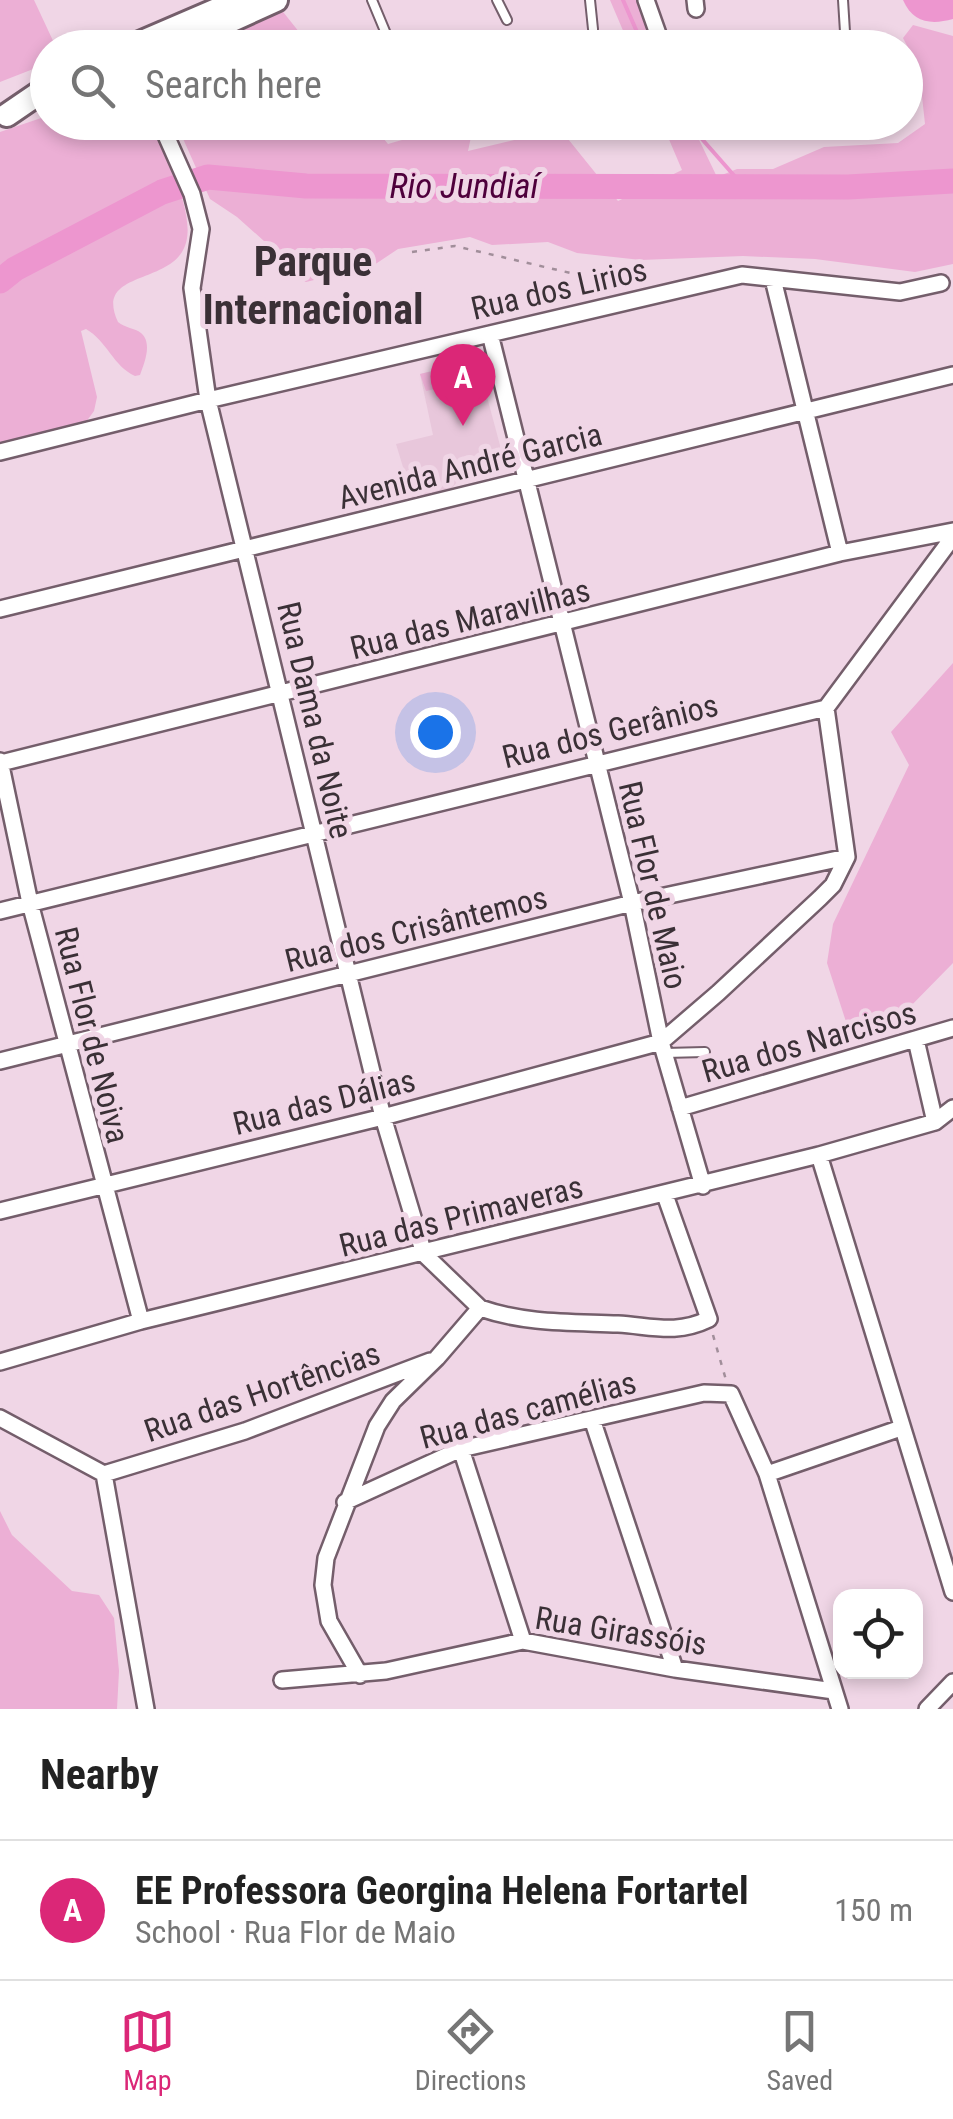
<!DOCTYPE html>
<html lang="en">
<head>
<meta charset="utf-8">
<style>
	body { margin:0; font-family:"Roboto Condensed",sans-serif; background:#f6f6f6; color:#222 }
	.controls { position:absolute; right:30px; bottom:30px; display:grid; overflow:hidden; border-radius:20px; box-shadow:0 5px 15px #0003 }
	.controls button { width:90px; height:90px; display:grid; place-items:center; padding:0; border:0; border-bottom:2px solid #e0e0e0; background:#fff; color:#222; font:50px sans-serif }
	.you { position:absolute; left:435px; top:732px; width:35px; height:35px; margin:-25px; border:8px solid #fff; border-radius:50%; background:#1a73e8; box-shadow:0 0 0 15px #1a73e833 }
	.badge { display:grid; place-items:center; width:65px; height:65px; border-radius:50%; background:#db2777; color:#fff; font-size:32px; font-weight:700 }
	.pin { position:absolute; translate:-50% -82px; filter:drop-shadow(0 2px 5px #0008) }
	.pin::after { content:''; position:absolute; top:52px; width:35px; height:30px; background:inherit; clip-path:polygon(0 0,100% 0,50% 100%) }
	.list { margin:0; padding:0; list-style:none }
	h2 { display:flex; justify-content:space-between; align-items:center; height:130px; margin:0; padding:0 40px; font-size:42px }
	h2 small { font-size:32px; font-weight:400; color:#767676 }
	.list li { display:grid; grid-template-columns:65px 1fr auto; gap:30px; align-items:center; box-sizing:border-box; height:140px; padding:0 40px; border-top:2px solid #e0e0e0 }
	.list b { display:block; font-size:38px; white-space:nowrap }
	.list p { margin:0; font-size:32px; white-space:nowrap; color:#767676 }
	.list em { font-size:32px; font-style:normal; color:#767676 }
	.icon { flex:none; width:55px; height:55px; fill:none; stroke:currentColor; stroke-width:2; stroke-linecap:round; stroke-linejoin:round }
	.map { position:relative; flex:none; width:953px; height:1709px; overflow:hidden }
	.search { position:absolute; background:#fff; box-shadow:0 5px 15px #0003; left:30px; right:30px; top:30px; height:110px; display:flex; align-items:center; gap:25px; box-sizing:border-box; padding:0 35px; border-radius:55px; color:#767676; font-size:38px }
	.sheet { height:270px; background:#fff }
	nav { display:flex; justify-content:space-around; align-items:center; box-sizing:border-box; height:140px; border-top:2px solid #e0e0e0; background:#fff; font-size:28px; color:#767676 }
	nav a { display:grid; justify-items:center; gap:5px }
	nav .on { color:#db2777 }
	.map>svg:first-child { display:block }
	.built { fill:#e8c7db }
	.green { fill:#ecafd5 }
	.water { fill:#ed96cf }
	.lines { fill:none; stroke-linecap:round; stroke-linejoin:round }
	.stream { stroke:#ed96cf; stroke-width:4 }
	.river { stroke:#ed96cf; stroke-width:25 }
	.service-casing { stroke:#745e6b; stroke-width:12 }
	.minor-casing { stroke:#745e6b; stroke-width:20 }
	.secondary-casing { stroke:#745e6b; stroke-width:28 }
	.path { stroke:#a18e9a; stroke-width:2.5; stroke-dasharray:5 8; stroke-linecap:butt }
	.service { stroke:#fff; stroke-width:8 }
	.minor { stroke:#fff; stroke-width:15 }
	.secondary { stroke:#fff; stroke-width:22 }
	.labels { text-anchor:middle; dominant-baseline:central; stroke-width:10; stroke-linejoin:round; paint-order:stroke }
	.street-label { font-size:32px; fill:#3a3036; stroke:#f0d6e6 }
	.water-label { font-size:35px; font-style:italic; fill:#4f003c; stroke:#f0d6e6 }
	.district-label { font-size:42px; font-weight:bold; fill:#3a3036; stroke:#f0d6e6 }
</style>
</head>
<body>
<div class="map">
<svg width="953" height="1709" viewBox="0 0 953 1709">
	<rect width="100%" height="100%" fill="#f0d6e6"/>
	<!-- built -->
	<path class="built" d="M470,361L479,367L501,449L499,467L457,482L450,490L413,500L396,444L433,435L420,374Z"/>
	<!-- green -->
	<path class="green" d="M0,0H34L55,45L48,48L46,64L0,82Z
		M610,0H642L660,47H630Z
		M280,8L311,47L202,48Z
		M913,25L953,36V264L915,272L815,259L743,256L641,260L577,253L548,242L492,245L470,237L398,249L374,265L306,282L281,267L264,241L237,217L210,199L176,123H371L388,144L440,129L442,123H474L468,151L560,129L618,201L682,170L662,123H691L717,177L737,169H773L824,147L898,143L925,124L919,69L903,38Z
		M47,116L48,122L155,124C163,156 202,221 182,252C162,284 95,273 118,322C125,328 135,328 141,333C153,343 144,364 140,375L135,376C113,366 107,341 86,329L81,331L97,397L94,411L83,426L0,451V132Z
		M464,364L469,381L426,391L420,374Z
		M953,663V963L902,1015L849,1031L827,963L833,924L909,765L891,732Z
		M0,1511L12,1535L72,1591L99,1595L114,1618L119,1671L117,1709H0Z"/>
	<!-- water -->
	<path class="water" d="M903,0H953V19C931,25 913,23 903,0Z"/>
	<g class="lines">
		<!-- stream -->
		<path class="stream" d="M623,0L644,48
			M687,122L745,188"/>
		<!-- river -->
		<path class="river" d="M0,281L15,269L162,192L208,177L306,186L848,187L953,181"/>
		<!-- service casing -->
		<g class="service-casing">
			<path id="service" d="M372,0L392,48
				M497,0L507,20
				M590,0L593,29
				M843,0L846,48
				M665,1053L705,1052"/>
		</g>
		<!-- minor casing -->
		<g class="minor-casing">
			<path id="minor" d="M646,0L663,48
				M695,0L696,9
				M160,122L192,194L201,229L192,288L208,400L383,1117L424,1254L480,1308C526,1324 571,1322 618,1324C652,1326 676,1335 709,1319L665,1195
				M773,279L840,553
				M490,334L632,903L661,1042L703,1186
				M0,452L208,400L742,275L900,292L941,283
				M0,609L953,375
				M826,708L953,537
				M0,761L30,903L141,1321
				M1,763L840,553L953,531
				M0,911L826,708
				M916,1040L935,1122
				M0,1061L632,903L847,857
				M680,1108L953,1028
				M819,1155L953,1592
				M0,1211L383,1117L661,1042L718,993L820,898L833,885L847,857L826,708
				M0,1362L141,1321L819,1155L935,1122L953,1108
				M0,1418L104,1474L146,1709
				M592,1419L675,1669
				M461,1449L523,1641
				M104,1474L245,1431L430,1361
				M767,1474L901,1428
				M345,1502L461,1449L704,1393L731,1394L767,1474L840,1709
				M360,1675L329,1621L323,1585L326,1558L377,1426L393,1401L437,1358L480,1308
				M282,1680L386,1671L523,1641L675,1669L834,1691
				M927,1709L953,1682"/>
		</g>
		<!-- secondary casing -->
		<g class="secondary-casing">
			<path id="secondary" d="M128,48L240,0
				M170,48L276,0
				M7,115L48,87"/>
		</g>
		<!-- path -->
		<path class="path" d="M412,252L455,246L579,275H609L645,282
			M713,1335L726,1380"/>
		<!-- service -->
		<use href="#service" class="service"/>
		<!-- minor -->
		<use href="#minor" class="minor"/>
		<!-- secondary -->
		<use href="#secondary" class="secondary"/>
	</g>
	<g class="labels">
		<!-- street labels -->
		<g class="street-label">
			<text transform="translate(559 289) rotate(-13)">Rua dos Lirios</text>
			<text transform="translate(470 466) rotate(-14)">Avenida André Garcia</text>
			<text transform="translate(470 619) rotate(-14)">Rua das Maravilhas</text>
			<text transform="translate(315 720) rotate(77)">Rua Dama da Noite</text>
			<text transform="translate(610 731) rotate(-14)">Rua dos Gerânios</text>
			<text transform="translate(653 885) rotate(77)">Rua Flor de Maio</text>
			<text transform="translate(416 929) rotate(-14)">Rua dos Crisântemos</text>
			<text transform="translate(92 1035) rotate(76)">Rua Flor de Noiva</text>
			<text transform="translate(809 1042) rotate(-16)">Rua dos Narcisos</text>
			<text transform="translate(324 1102) rotate(-14)">Rua das Dálias</text>
			<text transform="translate(461 1216) rotate(-14)">Rua das Primaveras</text>
			<text transform="translate(262 1392) rotate(-19)">Rua das Hortências</text>
			<text transform="translate(528 1410) rotate(-15)">Rua das camélias</text>
			<text transform="translate(621 1631) rotate(9)">Rua Girassóis</text>
		</g>
		<!-- water labels -->
		<g class="water-label">
			<text x="464" y="186">Rio Jundiaí</text>
		</g>
		<!-- district labels -->
		<g class="district-label">
			<text x="313" y="261">Parque<tspan x="313" dy="48">Internacional</tspan></text>
		</g>
	</g>
</svg>
<div class="controls">
<button><svg class="icon" aria-label="locate" viewBox="0 0 24 24"><circle cx="12" cy="12" r="6"/><path d="M12 2v4M12 18v4M2 12h4M18 12h4"/></svg></button>
</div>
<div class="you"></div>
<div class="pin badge" style="left:463px;top:426px">A</div>
<div class="search"><svg class="icon" aria-label="search" viewBox="0 0 24 24"><circle cx="10" cy="10" r="6"/><path d="M15 15l6 6"/></svg>Search here</div>
</div>
<section class="sheet">
<h2>Nearby<small></small></h2>
<ul class="list">
<li><span class="badge">A</span><div><b>EE Professora Georgina Helena Fortartel</b><p>School · Rua Flor de Maio</p></div><em>150 m</em></li>
</ul>
</section>
<nav>
<a class="on"><svg class="icon" aria-label="map" viewBox="0 0 24 24"><path d="M3 6l6-2 6 2 6-2v14l-6 2-6-2-6 2zM9 4v14M15 6v14"/></svg>Map</a>
<a><svg class="icon" aria-label="directions" viewBox="0 0 24 24"><path d="M12 3l9 9-9 9-9-9zM9 14v-3h6M13 9l2 2-2 2"/></svg>Directions</a>
<a><svg class="icon" aria-label="saved" viewBox="0 0 24 24"><path d="M7 4h10v16l-5-4-5 4z"/></svg>Saved</a>
</nav>
</body>
</html>
